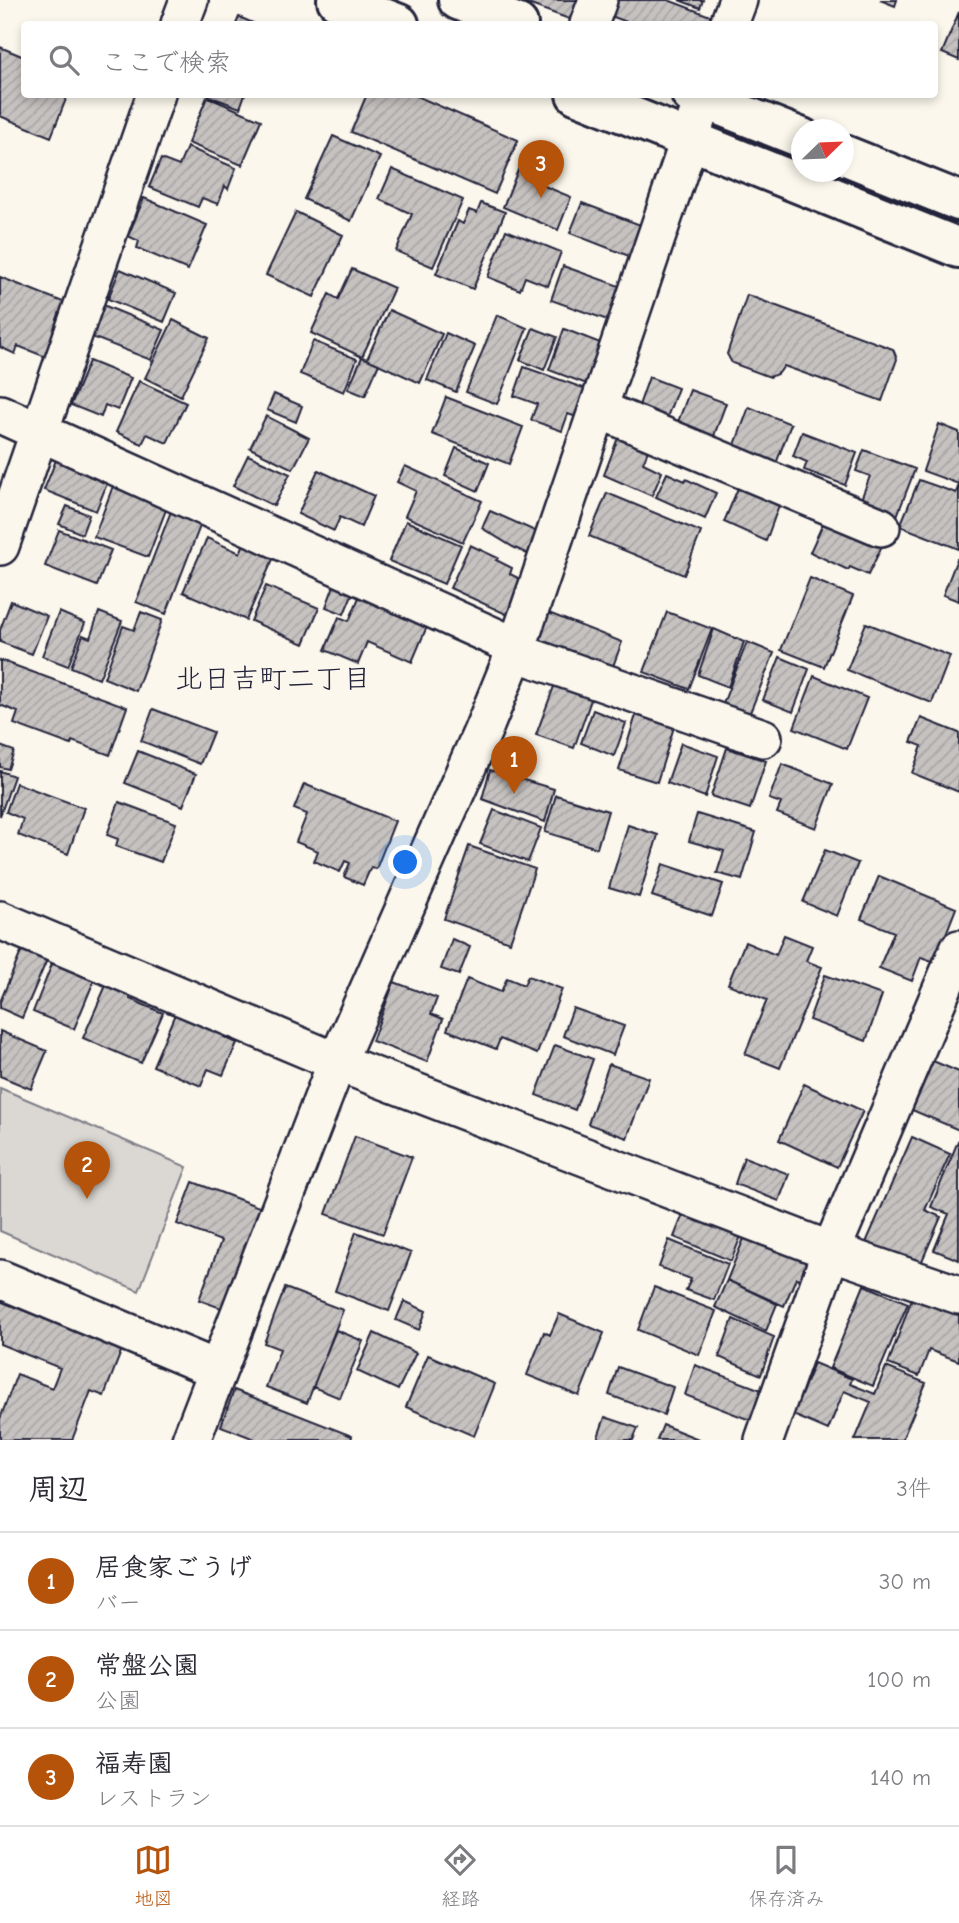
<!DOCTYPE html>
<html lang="ja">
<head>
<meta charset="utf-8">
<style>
	body { margin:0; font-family:"Comic Neue","Klee One",sans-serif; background:#f2f2f3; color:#2b2b33 }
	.compass { position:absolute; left:791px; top:119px; width:63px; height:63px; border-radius:50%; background:#fff; box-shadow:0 4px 10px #0003; rotate:67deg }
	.you { position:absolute; left:406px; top:863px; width:24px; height:24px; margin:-18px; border:5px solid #fff; border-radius:50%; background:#1a73e8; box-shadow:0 0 0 10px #1a73e833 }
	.badge { display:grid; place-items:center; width:46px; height:46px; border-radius:50%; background:#b45309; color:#fff; font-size:23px; font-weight:700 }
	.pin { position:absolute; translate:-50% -58px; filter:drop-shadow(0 2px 4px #0008) }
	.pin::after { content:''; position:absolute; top:37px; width:24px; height:21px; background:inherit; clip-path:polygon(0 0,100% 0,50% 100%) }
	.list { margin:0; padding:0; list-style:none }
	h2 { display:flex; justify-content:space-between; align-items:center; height:91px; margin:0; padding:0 28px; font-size:30px }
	h2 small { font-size:23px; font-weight:400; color:#7c7c81 }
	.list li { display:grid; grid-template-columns:46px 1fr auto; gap:21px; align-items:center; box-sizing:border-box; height:98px; padding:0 28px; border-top:2px solid #e1e1e2 }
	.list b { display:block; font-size:26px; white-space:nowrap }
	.list p { margin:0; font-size:23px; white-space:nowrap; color:#7c7c81 }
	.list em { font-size:23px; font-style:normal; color:#7c7c81 }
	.icon { flex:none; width:38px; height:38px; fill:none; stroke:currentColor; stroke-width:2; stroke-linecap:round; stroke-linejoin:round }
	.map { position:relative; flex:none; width:959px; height:1440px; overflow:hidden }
	.search { position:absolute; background:#fff; box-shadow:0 4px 10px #0003; left:21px; right:21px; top:21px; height:77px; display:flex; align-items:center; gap:18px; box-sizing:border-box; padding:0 24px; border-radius:7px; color:#7c7c81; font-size:26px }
	.sheet { height:385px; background:#fff }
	nav { display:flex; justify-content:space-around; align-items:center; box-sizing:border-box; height:98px; border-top:2px solid #e1e1e2; background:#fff; font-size:19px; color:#7c7c81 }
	nav a { display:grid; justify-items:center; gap:4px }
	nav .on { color:#b45309 }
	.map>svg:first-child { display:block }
	.green { fill:#dbd8d3; stroke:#7e7d87; stroke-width:2 }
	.building { fill:url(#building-hatch); stroke:#22223b; stroke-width:2 }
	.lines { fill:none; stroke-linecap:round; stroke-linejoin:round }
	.minor-casing { stroke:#22223b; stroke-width:42 }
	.tertiary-casing { stroke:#22223b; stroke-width:44 }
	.minor { stroke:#fbf7ec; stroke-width:37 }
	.tertiary { stroke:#fbf7ec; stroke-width:38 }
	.labels { text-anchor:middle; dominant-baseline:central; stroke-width:5; stroke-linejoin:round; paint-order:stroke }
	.neighbourhood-label { font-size:28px; fill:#22223b; stroke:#fbf7ec }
</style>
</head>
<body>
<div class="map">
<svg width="959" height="1440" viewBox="0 0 959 1440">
	<defs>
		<pattern id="building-hatch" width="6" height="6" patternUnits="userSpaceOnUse" patternTransform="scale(1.75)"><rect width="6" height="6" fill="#c6c2c0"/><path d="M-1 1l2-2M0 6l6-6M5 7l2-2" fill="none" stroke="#aaa6a6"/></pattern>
	</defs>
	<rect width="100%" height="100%" fill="#fbf7ec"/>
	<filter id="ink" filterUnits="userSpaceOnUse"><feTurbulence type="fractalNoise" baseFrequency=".0143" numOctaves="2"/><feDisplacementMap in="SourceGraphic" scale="14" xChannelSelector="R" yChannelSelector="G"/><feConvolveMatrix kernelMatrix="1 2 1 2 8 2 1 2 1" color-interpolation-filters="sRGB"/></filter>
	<g filter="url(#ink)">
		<!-- green -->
		<path class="green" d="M0,1088L187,1167L139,1291L0,1231Z"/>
		<!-- building -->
		<path class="building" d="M517,0H591L583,24Z
			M608,0H668L713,17L710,24H632L603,13Z
			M679,0H703L700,8Z
			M880,0H897L895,6Z
			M959,12V60L942,53Z
			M239,17L255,24H236Z
			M0,47L24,57V94H68L51,137L0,116Z
			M204,94H245L240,108Z
			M367,94H412L518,140L495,194L351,132Z
			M207,97L261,120L242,165L188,143Z
			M333,136L380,157L351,221L304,199Z
			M187,147L236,168L228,189L225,186L218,204L202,198L198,207L149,187L161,159L179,166Z
			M520,165L540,174L537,183L571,197L558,230L503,207Z
			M392,169L463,200L433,267L396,251L412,214L379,199Z
			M144,198L207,225L188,270L137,248L139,241L128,236Z
			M481,203L505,212L473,289L436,274L458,221L463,224L469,210L477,213Z
			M582,203L646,227L634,258L570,233Z
			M296,212L343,235L314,297L266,275Z
			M506,230L561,252L548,286L525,277L520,290L488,277Z
			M563,266L625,288L613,322L551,300Z
			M120,269L176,293L164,322L108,299Z
			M352,269L394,288L362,357L311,333L329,294L338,299Z
			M0,277L73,306L51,359L18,346L15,354L0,347Z
			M747,295L893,349L897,359L882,401L784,366L779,373L770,377L732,363L727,354Z
			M103,305L164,330L151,360L92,337Z
			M389,310L442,334L420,383L367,359Z
			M497,315L527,328L497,404L466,392Z
			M173,320L209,338L181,396L145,378Z
			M533,328L557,337L544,370L520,360Z
			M564,329L608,346L592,386L549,370Z
			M446,333L475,346L456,392L427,380Z
			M313,341L357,359L344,392L300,374Z
			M362,357L379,364L365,396L348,389Z
			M89,361L131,378L118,410L105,405L101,417L71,405Z
			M524,367L592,391L582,419L568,414L562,431L531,420L537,404L514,396Z
			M649,377L678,388L663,428L635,417Z
			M139,381L186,403L167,443L147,434L142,444L116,432Z
			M690,390L726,403L711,444L675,430Z
			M274,394L302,406L296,422L267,410Z
			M446,397L523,427L509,464L432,434Z
			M749,407L791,424L774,469L732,453Z
			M266,416L309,438L293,469L250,448Z
			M939,424L959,432V549L900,526L919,480L956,493L959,484L923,471Z
			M802,432L857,453L845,485L804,470L807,462L793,456Z
			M619,435L649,448L643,463L662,472L652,496L604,475Z
			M456,448L489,463L478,491L445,476Z
			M864,450L915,469L897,516L860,502L870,476L856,471Z
			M58,455L110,476L96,511L44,490Z
			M248,455L290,474L274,506L233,486Z
			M405,466L482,501L463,542L405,516L416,491L397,482Z
			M318,470L374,496L361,527L340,517L334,531L298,514Z
			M667,473L685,481L686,479L716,493L705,519L656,497Z
			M116,478L170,499L148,557L94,537Z
			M738,488L779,505L766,541L724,522Z
			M607,493L701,532L684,575L589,536Z
			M175,501L205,513L166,614L136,602Z
			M67,506L89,515L82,534L59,524Z
			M490,511L544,535L536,558L513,547L482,528Z
			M826,517L885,540L868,575L850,567L848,570L810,552Z
			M406,521L461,545L444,584L389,561Z
			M59,530L111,550L97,586L45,566Z
			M247,537L277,550L246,620L183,592L207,538L240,553Z
			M470,545L498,558L496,560L512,568L510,574L524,581L508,615L450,588Z
			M957,559H959V601L943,595Z
			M339,572L358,580L344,614L326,607Z
			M810,578L853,596L824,667L781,650Z
			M266,586L319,608L304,644L251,621Z
			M363,588L431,617L412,662L367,642L358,664L325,650L339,617L349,621Z
			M11,601L47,616L32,654L0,642V630Z
			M59,612L85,623L68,666L42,656Z
			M99,612L122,621L99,679L71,667L83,635L90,638Z
			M141,612L162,620L136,691L104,678L123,626L134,630Z
			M546,612L622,642L610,674L534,644Z
			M667,612L712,629L689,689L644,672Z
			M866,623L950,656L932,703L847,670Z
			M714,629L744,642L728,687L698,675Z
			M747,642L774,653L747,720L721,709Z
			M780,657L809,669L793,712L763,700Z
			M0,660L127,707L110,755L72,741L71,745L14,724L18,712L0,705Z
			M814,676L867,698L847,749L794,728Z
			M556,681L593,694L574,748L536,735Z
			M153,709L213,732L200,764L141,741Z
			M593,710L626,723L614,756L581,743Z
			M636,715L674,727L657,782L619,770Z
			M921,718L959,733V792L912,773L922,746L911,742Z
			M681,743L718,756L705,797L667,783Z
			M0,746L14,751L8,769L0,767Z
			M727,748L766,761L750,809L711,796Z
			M138,751L196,774L183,806L125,783Z
			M782,764L833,784L816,828L777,813L781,803L769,799Z
			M490,770L554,789L545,822L482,799Z
			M0,771L14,776L0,816Z
			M16,783L84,808L68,854L18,835L23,819L6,812Z
			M304,784L395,821L376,869L371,867L363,885L344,877L350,863L345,861L340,872L314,861L318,851L296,842L307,814L294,809Z
			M556,795L608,811L597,848L545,832Z
			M119,802L176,823L161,862L116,846L118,839L107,835Z
			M494,810L541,828L528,862L480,844Z
			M697,814L756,832L742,880L717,873L724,851L689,841Z
			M628,825L658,835L639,897L609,888Z
			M469,846L535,869L510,942L444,919Z
			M825,850L858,863L837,916L803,902Z
			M663,864L723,884L712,916L652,896Z
			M879,876L956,908L935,962L921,957L912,981L879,968L894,932L861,919Z
			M784,935L812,946L806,961L822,967L780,1068L745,1054L767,1000L728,984L745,942L776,955Z
			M452,939L470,947L459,975L441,969Z
			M24,945L49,955L22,1018L0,1008V1002Z
			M56,954L98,971L74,1029L33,1012Z
			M825,975L882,995L866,1041L809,1020Z
			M528,976L562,989L537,1054L500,1039L496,1049L447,1030L467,979L501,992L507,978L524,985Z
			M394,982L437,998L431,1014L443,1019L427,1062L372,1041Z
			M107,983L130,993V999L163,1013L141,1063L83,1038Z
			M180,1002L230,1023L224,1037L237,1043L223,1075L208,1069L201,1086L153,1066Z
			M573,1008L624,1026L613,1055L563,1036Z
			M0,1031L47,1051L31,1089L0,1076Z
			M555,1045L593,1059L575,1110L536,1095Z
			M933,1061L959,1072V1130L912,1110Z
			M609,1064L649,1078L627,1138L588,1124Z
			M804,1084L863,1111L837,1167L779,1140Z
			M355,1136L412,1157L383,1234L326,1214Z
			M912,1137L950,1154L925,1210L941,1217L919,1268L865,1245Z
			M958,1141L959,1142V1260L934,1250L949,1214L931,1207Z
			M744,1157L789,1174L779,1201L735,1184Z
			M193,1182L267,1210L229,1311L199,1300L221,1241L177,1224Z
			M688,1202L745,1226L731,1261L674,1237Z
			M749,1226L811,1251L801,1279L796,1278L784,1306L727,1280Z
			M356,1232L411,1253L389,1311L335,1291Z
			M669,1240L728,1264L714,1300L686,1290L691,1279L659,1267Z
			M727,1280L777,1304L766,1331L715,1307Z
			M864,1285L908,1303L873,1386L830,1368Z
			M654,1287L716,1311L699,1355L638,1330Z
			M285,1288L343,1310L307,1403L266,1387L280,1349L264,1343Z
			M915,1290L959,1306V1361L929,1350L919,1376L888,1364Z
			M0,1301L122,1349L104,1396L91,1391L72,1440H0V1419L17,1374L52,1388L60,1368L0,1344Z
			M404,1301L426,1311L419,1330L396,1320Z
			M559,1314L604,1333L579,1396L527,1375L544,1332L550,1335Z
			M733,1319L774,1337L761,1375L719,1357Z
			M336,1330L363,1341L340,1398L313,1387Z
			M374,1333L416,1353L398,1390L357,1371Z
			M428,1355L495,1384L474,1436L406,1407Z
			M814,1363L852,1379L850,1384L875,1394L886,1367L926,1383L902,1440H855L871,1402L844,1391L828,1430L793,1415Z
			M695,1365L767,1392L755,1422L685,1395Z
			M618,1367L673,1387L664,1415L609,1395Z
			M234,1390L352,1436L351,1440H257L221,1426Z
			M605,1417L638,1428L633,1440H597Z
			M663,1425L701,1440H657Z"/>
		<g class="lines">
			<!-- minor casing -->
			<g class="minor-casing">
				<path id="minor" d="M180,24L189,0
					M589,24L598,0
					M729,24L738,0
					M598,409L881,527
					M0,414L517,647
					M0,546L156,94
					M515,652L763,738
					M0,920L337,1062L831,1251L959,1295
					M0,1279L218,1370
					M191,1440L337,1062L484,728L517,647L705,94
					M764,1440L831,1251L959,949"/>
			</g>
			<!-- tertiary casing -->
			<g class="tertiary-casing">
				<path id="tertiary" d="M337,0L399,24
					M458,0L518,24
					M576,94L959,248
					M691,94L802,138
					M844,155L959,201"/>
			</g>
			<!-- minor -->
			<use href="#minor" class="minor"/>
			<!-- tertiary -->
			<use href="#tertiary" class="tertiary"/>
		</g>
	</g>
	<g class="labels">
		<!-- neighbourhood labels -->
		<g class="neighbourhood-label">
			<text x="273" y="679">北日吉町二丁目</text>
		</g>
	</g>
</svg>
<svg class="compass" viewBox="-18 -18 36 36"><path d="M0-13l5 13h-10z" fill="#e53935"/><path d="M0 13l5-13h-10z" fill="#7c7c81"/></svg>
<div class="you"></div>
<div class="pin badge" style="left:514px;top:794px">1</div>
<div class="pin badge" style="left:87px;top:1199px">2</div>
<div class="pin badge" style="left:541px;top:198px">3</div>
<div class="search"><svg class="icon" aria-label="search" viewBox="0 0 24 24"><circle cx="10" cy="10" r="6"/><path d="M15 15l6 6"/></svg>ここで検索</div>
</div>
<section class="sheet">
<h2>周辺<small>3件</small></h2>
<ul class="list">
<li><span class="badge">1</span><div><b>居食家ごうげ</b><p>バー</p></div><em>30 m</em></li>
<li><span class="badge">2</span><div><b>常盤公園</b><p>公園</p></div><em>100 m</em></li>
<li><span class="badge">3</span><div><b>福寿園</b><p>レストラン</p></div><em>140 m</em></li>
</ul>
</section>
<nav>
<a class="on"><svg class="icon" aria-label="map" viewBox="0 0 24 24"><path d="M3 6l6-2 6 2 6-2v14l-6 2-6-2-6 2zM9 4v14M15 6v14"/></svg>地図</a>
<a><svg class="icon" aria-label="directions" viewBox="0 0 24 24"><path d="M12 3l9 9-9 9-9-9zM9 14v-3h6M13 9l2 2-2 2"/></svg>経路</a>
<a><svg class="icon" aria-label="saved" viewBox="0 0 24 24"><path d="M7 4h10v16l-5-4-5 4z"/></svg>保存済み</a>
</nav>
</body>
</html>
